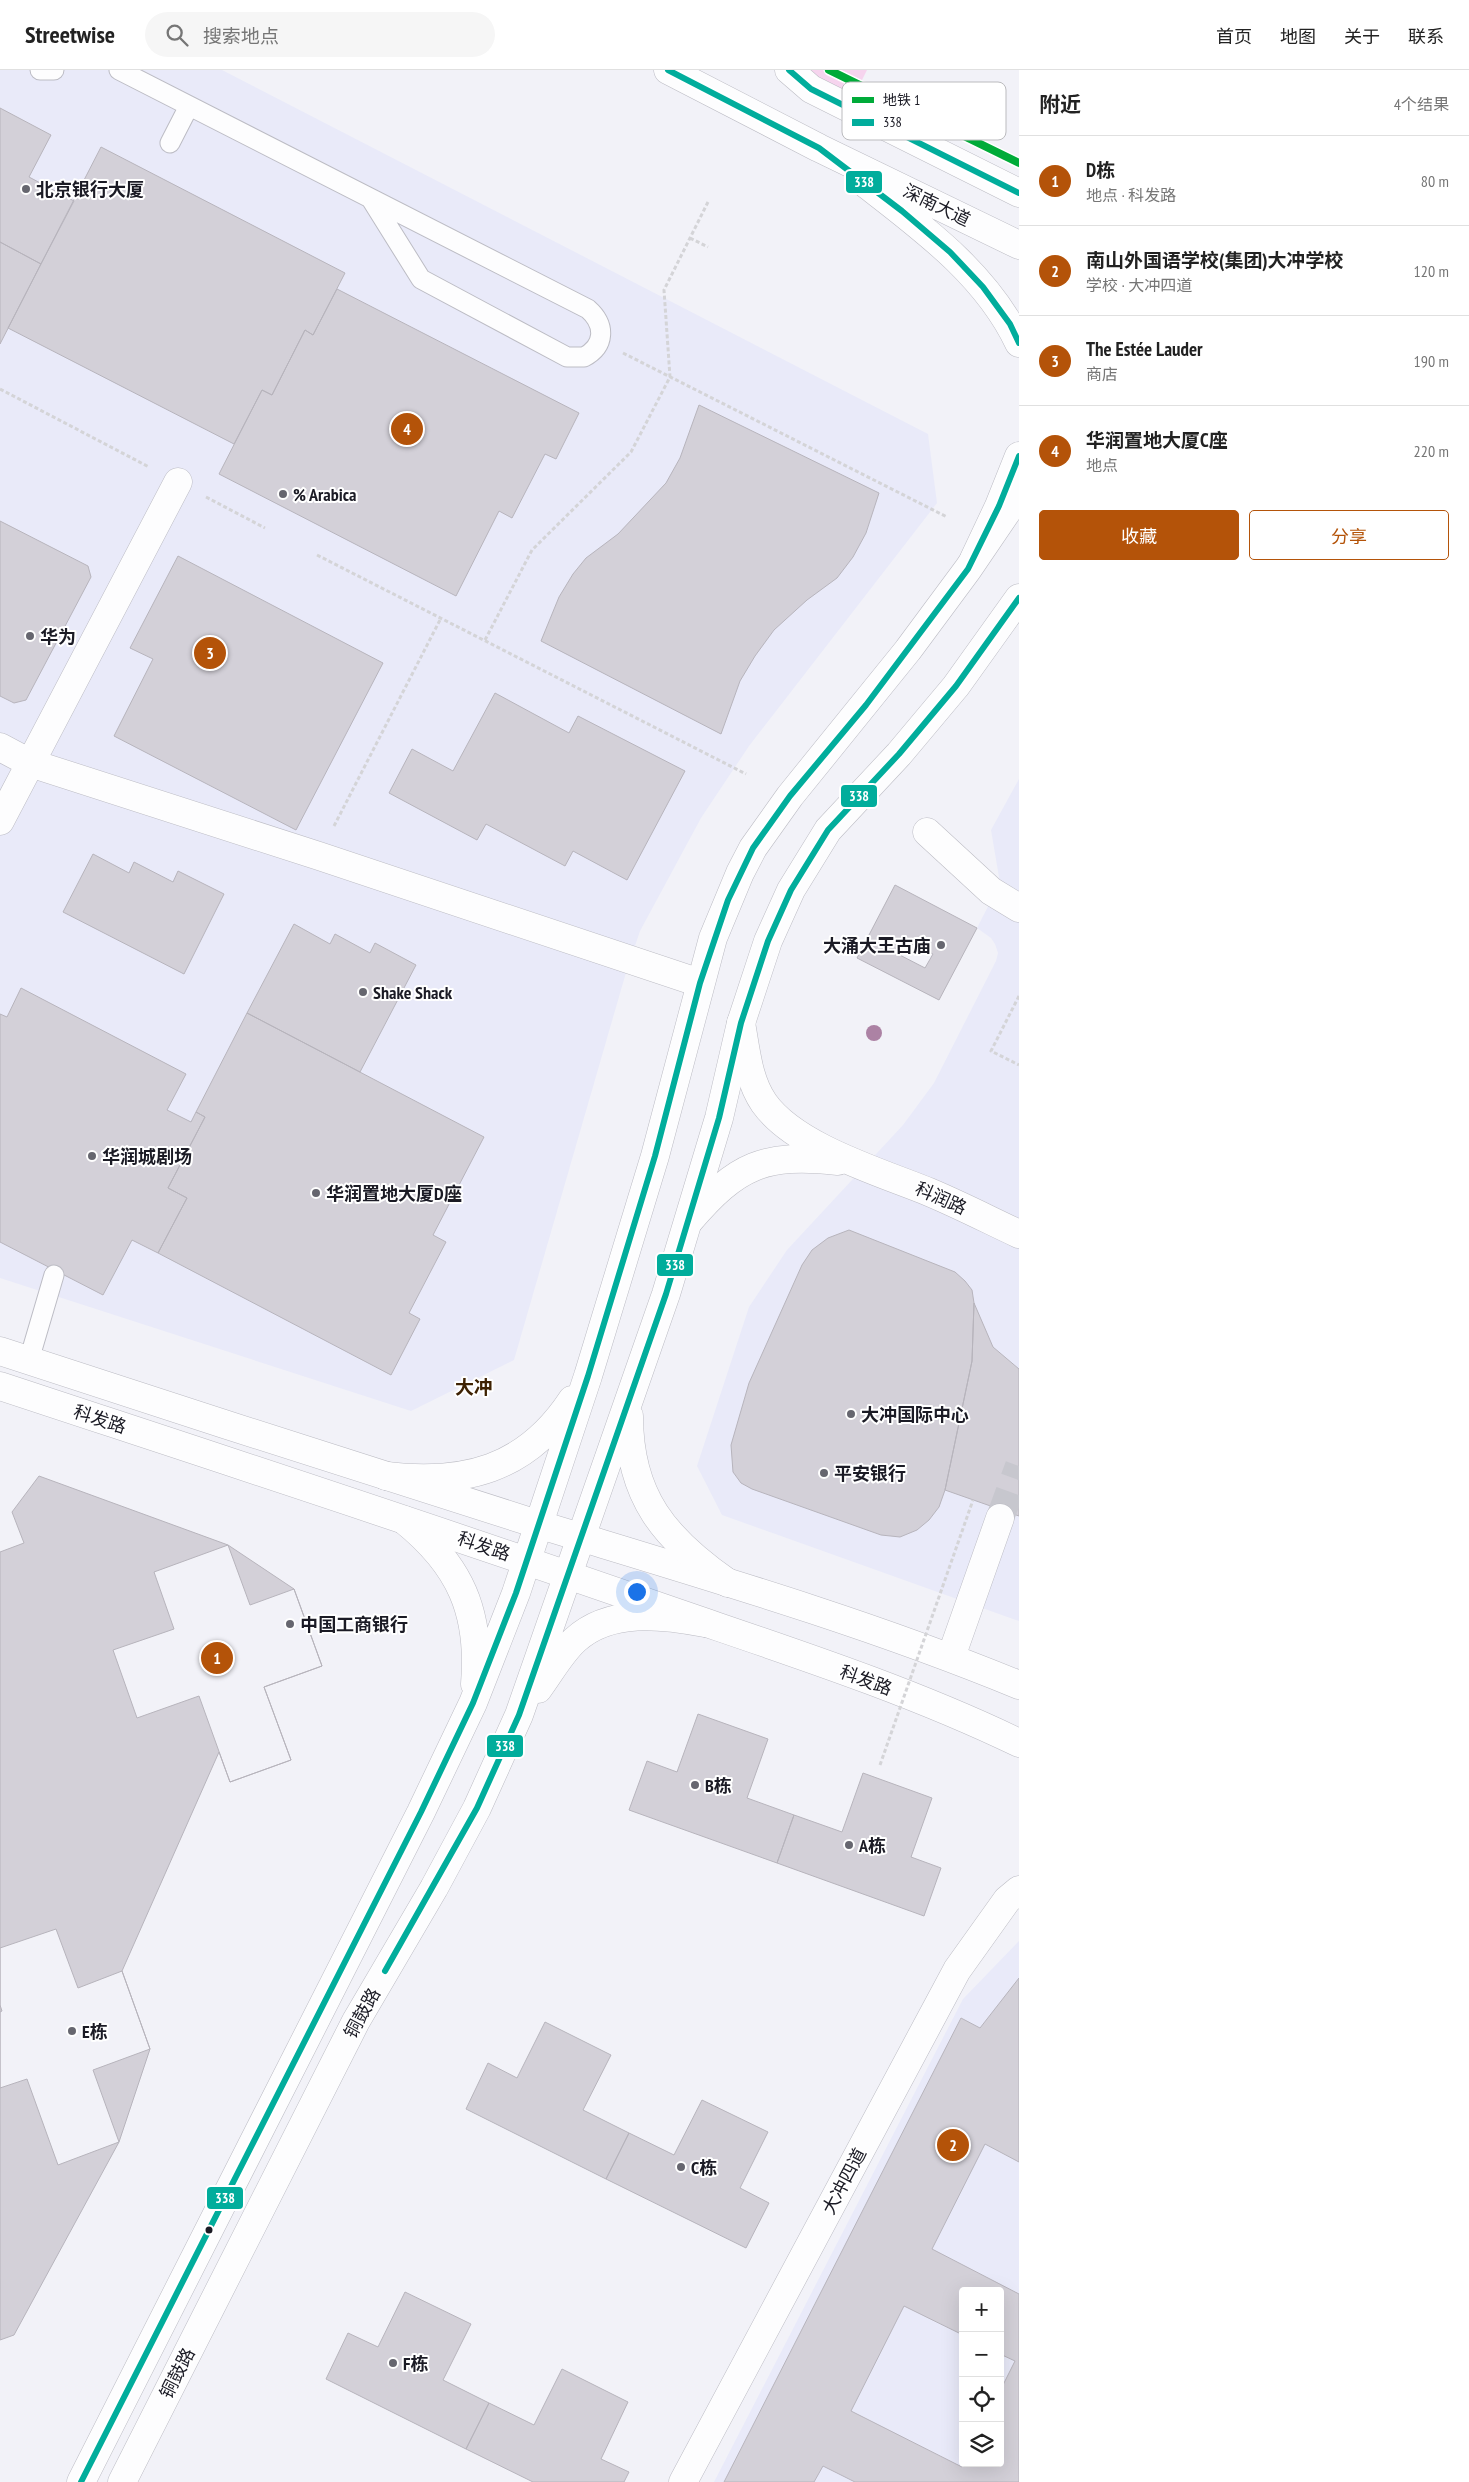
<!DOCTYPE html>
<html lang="zh">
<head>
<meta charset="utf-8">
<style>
	body { margin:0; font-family:"PT Sans Narrow","Noto Sans SC",sans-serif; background:#f6f6f6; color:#222 }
	.controls { position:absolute; right:15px; bottom:15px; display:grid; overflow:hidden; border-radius:5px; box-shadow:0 5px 20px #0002 }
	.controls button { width:45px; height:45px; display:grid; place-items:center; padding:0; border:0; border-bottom:1px solid #e0e0e0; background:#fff; color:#222; font:25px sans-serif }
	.you { position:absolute; left:636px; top:1521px; width:18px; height:18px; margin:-12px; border:4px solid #fff; border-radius:50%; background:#1a73e8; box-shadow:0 0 0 8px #1a73e833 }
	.badge { display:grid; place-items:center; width:32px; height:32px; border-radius:50%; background:#b45309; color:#fff; font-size:16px; font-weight:700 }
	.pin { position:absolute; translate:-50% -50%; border:2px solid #fff; box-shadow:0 1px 5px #0006 }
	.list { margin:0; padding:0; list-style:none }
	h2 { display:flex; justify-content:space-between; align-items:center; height:65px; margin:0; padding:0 20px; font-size:21px }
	h2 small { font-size:16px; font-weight:400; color:#767676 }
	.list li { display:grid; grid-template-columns:32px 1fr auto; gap:15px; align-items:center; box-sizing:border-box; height:90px; padding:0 20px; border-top:1px solid #e0e0e0 }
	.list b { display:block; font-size:19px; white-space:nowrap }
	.list p { margin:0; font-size:16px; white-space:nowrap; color:#767676 }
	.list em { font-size:16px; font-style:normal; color:#767676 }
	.actions { display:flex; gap:10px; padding:15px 20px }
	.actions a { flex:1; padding:11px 0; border:1px solid #b45309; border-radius:5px; text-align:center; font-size:18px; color:#b45309 }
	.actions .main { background:#b45309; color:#fff }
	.icon { flex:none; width:28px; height:28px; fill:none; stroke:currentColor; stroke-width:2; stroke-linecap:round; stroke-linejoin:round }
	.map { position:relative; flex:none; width:1019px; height:2412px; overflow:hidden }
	header { display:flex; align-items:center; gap:30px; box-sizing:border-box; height:70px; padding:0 25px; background:#fff; border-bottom:1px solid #e0e0e0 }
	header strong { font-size:24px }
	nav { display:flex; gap:28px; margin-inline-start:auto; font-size:18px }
	.search { width:350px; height:45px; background:#f6f6f6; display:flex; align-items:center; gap:12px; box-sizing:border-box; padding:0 18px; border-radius:28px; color:#767676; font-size:19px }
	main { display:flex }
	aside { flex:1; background:#fff }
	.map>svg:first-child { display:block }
	.built { fill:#e9eaf9; fill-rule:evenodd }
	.green { fill:#f6d4ee }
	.building { fill:#d3d0d8; stroke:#b7b4bc; fill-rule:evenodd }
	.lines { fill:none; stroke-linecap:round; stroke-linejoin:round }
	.pedestrian-tunnel { stroke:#c7c7ce; stroke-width:28; stroke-dasharray:28 14; stroke-linecap:butt }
	.service-casing { stroke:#bcbcc4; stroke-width:21 }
	.pedestrian-casing { stroke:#bcbcc4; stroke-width:29 }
	.minor-casing { stroke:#bcbcc4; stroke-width:29 }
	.tertiary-casing { stroke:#bcbcc4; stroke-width:29 }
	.secondary-casing { stroke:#bcbcc4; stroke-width:29 }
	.primary-casing { stroke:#bcbcc4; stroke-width:29 }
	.path { stroke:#d4d4d7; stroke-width:3; stroke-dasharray:4 2.5; stroke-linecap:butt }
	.service { stroke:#fdfdfe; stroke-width:19 }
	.pedestrian { stroke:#fdfdfe; stroke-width:28 }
	.minor { stroke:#fdfdfe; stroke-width:28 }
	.tertiary { stroke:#fdfdfe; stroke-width:28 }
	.secondary { stroke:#fdfdfe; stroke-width:28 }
	.primary { stroke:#fdfdfe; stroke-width:28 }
	.path-bridge { stroke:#d4d4d7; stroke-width:3; stroke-dasharray:4 2.5; stroke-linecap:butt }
	.bus-1-casing { stroke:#fff; stroke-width:10 }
	.bus-1 { stroke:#01ad9c; stroke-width:6 }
	.metro-1-casing { stroke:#fff; stroke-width:11 }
	.metro-1 { stroke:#00ab39; stroke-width:8 }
	.tree { fill:#ac82a4 }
	.poi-dot { fill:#66666f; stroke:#fff; stroke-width:2 }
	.bus-dot { fill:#1b1b25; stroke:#fff; stroke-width:2 }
	.labels { text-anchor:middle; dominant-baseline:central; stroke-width:4; stroke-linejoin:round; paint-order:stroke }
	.poi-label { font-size:18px; font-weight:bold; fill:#1b1b25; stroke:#fff; text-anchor:start }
	.street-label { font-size:18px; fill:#1b1b25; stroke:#fff }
	.neighbourhood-label { font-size:19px; font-weight:bold; fill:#3e2203; stroke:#fff }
	.key { fill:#fff; stroke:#bbbbbe; stroke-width:1 }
	.key-label { font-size:14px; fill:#1b1b25 }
	.line-badge { stroke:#fff; stroke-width:2 }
	.badge-label { font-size:14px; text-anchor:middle; font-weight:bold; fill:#fff }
</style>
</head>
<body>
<header>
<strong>Streetwise</strong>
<div class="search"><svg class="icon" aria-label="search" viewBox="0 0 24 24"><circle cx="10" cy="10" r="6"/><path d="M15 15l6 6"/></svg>搜索地点</div>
<nav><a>首页</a><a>地图</a><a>关于</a><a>联系</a></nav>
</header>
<main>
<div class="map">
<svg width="1019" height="2412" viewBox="0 0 1019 2412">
	<rect width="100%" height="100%" fill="#f2f2f8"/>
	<!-- built -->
	<path class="built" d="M0,0H222L928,364L937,433L749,676L701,748L640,861L625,906L514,1290L411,1341L0,1208Z
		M1019,709V1551L722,1445L697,1396L749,1237L787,1180L903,1055L934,1013L996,891L998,883L995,874L991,868L977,858L1000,813L991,760Z
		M1019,1871V2412H714L963,1929ZM963,2221H1000V2393H963Z"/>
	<!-- green -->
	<path class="green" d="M788,0H867L851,32Z"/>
	<!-- building -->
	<path class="building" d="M0,38L51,65L29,107L74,131L41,194L0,172Z
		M101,77L345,203L313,265L305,260L272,325L262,320L234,374L8,258Z
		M0,172L41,194L0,274Z
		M337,219L579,343L556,389L545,384L512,448L499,441L456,526L219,404L262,320L272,325L305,260L313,265Z
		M699,335L879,423L866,463L853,487L837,508L807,530L774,560L755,586L740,611L721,664L541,571L559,527L573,504L586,488L618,464L666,413L680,388Z
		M0,451L88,496L91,507L26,630L14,633L0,626Z
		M178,486L383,593L296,760L114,666L153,589L130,578Z
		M495,623L569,663L578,646L685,701L627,810L573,781L565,796L486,754L477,770L389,723L412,679L453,701Z
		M93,784L129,803L134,792L173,812L178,801L224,824L184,904L63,842Z
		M895,815L977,858L939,930L857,888ZM900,868L933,884L925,898L894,882Z
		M294,854L330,874L335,864L370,883L375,873L416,895L360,1002L247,943Z
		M21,918L186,1004L167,1040L191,1052L196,1042L205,1047L168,1118L187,1128L158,1183L132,1170L103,1225L0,1172V944L7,947Z
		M247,943L484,1067L433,1165L446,1172L409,1243L420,1249L391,1305L158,1183L187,1128L168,1118L205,1047L196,1042Z
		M849,1160L955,1202L965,1211L972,1220L974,1233L972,1291L945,1420L939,1437L929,1450L917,1460L900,1467L881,1465L752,1419L741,1413L733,1402L731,1375L749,1313L802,1195L812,1180L828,1168Z
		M974,1233L993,1277L1019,1299V1446L945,1420L972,1291Z
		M39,1406L228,1475L294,1519L322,1596L264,1617L291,1690L230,1712L219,1682L122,1901L150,1979L119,2072L14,2265L0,2270V1482L24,1473L12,1442Z
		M228,1475L250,1535L294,1519L322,1596L264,1617L291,1690L230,1712L199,1626L137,1648L113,1580L174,1559L154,1502Z
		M698,1644L768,1669L747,1728L794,1745L777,1793L629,1740L647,1691L677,1702Z
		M863,1703L932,1728L911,1787L941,1798L924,1846L777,1793L794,1745L842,1762Z
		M56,1859L78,1918L122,1901L150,1979L93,2000L119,2072L58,2095L27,2009L0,2018V1942L2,1941L0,1935V1878Z
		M1019,1908V2092L985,2074L932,2179L1019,2224V2412H855L823,2396L814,2412H724L961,1948L980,1958ZM963,2221H1000V2284L1015,2291L1000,2321V2393H964L962,2397L851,2341L904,2236L963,2265Z
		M545,1952L611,1985L583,2040L629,2063L606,2109L466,2039L488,1993L517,2008Z
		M702,2030L768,2062L740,2118L769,2133L746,2178L606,2109L629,2063L674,2085Z
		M405,2222L471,2254L443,2310L489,2333L466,2379L326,2309L348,2263L378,2277Z
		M562,2299L628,2332L601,2389L629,2402L624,2412H533L466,2379L489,2333L534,2355Z"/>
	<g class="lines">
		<!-- pedestrian-tunnel -->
		<path class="pedestrian-tunnel" d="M1000,1448L1019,1396"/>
		<!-- service casing -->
		<g class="service-casing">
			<path id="service" d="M40,0H54
				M119,0L588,239C606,255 605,276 584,287H567L421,209L371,129
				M170,73L189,36
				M29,1290L54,1205"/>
		</g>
		<!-- pedestrian casing -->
		<g class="pedestrian-casing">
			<path id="pedestrian" d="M0,677L30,693L319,786L700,913
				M0,751L178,412
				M927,762L991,821L1019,838
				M951,1587L1000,1448"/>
		</g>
		<!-- minor casing -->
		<g class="minor-casing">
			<path id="minor" d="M683,2412L957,1900L1007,1830L1019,1820"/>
		</g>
		<!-- tertiary casing -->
		<g class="tertiary-casing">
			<path id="tertiary" d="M741,953C746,980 748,1010 764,1033C795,1077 880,1102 929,1122C960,1135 989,1150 1019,1164
				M689,1151C737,1095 764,1083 838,1091
				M0,1281C178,1339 355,1397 534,1453C697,1503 861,1550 1019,1615
				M0,1316C215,1387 430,1457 643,1531C769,1575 899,1615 1019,1673"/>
		</g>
		<!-- secondary casing -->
		<g class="secondary-casing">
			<path id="secondary" d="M629,1346C629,1427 665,1469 728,1513
				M386,1406C464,1415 526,1400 572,1330
				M404,1450C460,1495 481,1542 475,1614
				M538,1619C550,1603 560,1584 575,1570C610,1538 662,1545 705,1553
				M81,2412L421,1742L473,1633L516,1523L588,1306L655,1086L713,868L740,803L753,778L790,726L908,580L968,499L1019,424
				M122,2412L356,1951L434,1818L477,1738L519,1645L666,1224L719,1048L741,953L768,871L791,820L828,760L899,684L956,616L1019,528"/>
		</g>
		<!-- primary casing -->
		<g class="primary-casing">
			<path id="primary" d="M668,0L819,78L1019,175
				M789,0L811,19L1019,123
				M866,114C924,159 987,205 1019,273
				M974,489L999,436L1019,386"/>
		</g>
		<!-- path -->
		<path class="path" d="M690,168L708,177
			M623,283L947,447
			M0,319L149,397
			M206,427L265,458
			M317,485L746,704
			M485,570L532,480L631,382L670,307L664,220L708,132
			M334,756L441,548
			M1019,926L991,981L1019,995"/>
		<!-- service -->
		<use href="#service" class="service"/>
		<!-- pedestrian -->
		<use href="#pedestrian" class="pedestrian"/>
		<!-- minor -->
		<use href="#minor" class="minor"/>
		<!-- tertiary -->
		<use href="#tertiary" class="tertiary"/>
		<!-- secondary -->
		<use href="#secondary" class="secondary"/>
		<!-- primary -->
		<use href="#primary" class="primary"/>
		<!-- path-bridge -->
		<path class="path-bridge" d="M880,1695L973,1430"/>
		<!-- bus-1 casing -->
		<g class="bus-1-casing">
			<path id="bus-1" d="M668,0L819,78L902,141L950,182L983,217L1010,254L1019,273
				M789,0L811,19L1019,123
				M385,1901L477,1738L519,1645L666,1224L719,1048L741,953L768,871L791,820L828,760L899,684L956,616L1019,528
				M81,2412L421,1742L473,1633L516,1523L588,1306L655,1086L700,913L728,830L753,778L790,726L866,635L968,499L999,436L1019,386"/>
		</g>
		<!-- bus-1 -->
		<use href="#bus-1" class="bus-1"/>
		<!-- metro-1 casing -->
		<g class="metro-1-casing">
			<path id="metro-1" d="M829,0L1019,93"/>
		</g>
		<!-- metro-1 -->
		<use href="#metro-1" class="metro-1"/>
	</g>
	<!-- trees -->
	<circle class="tree" cx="874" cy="963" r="8"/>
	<!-- markers -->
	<g class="poi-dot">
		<circle cx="26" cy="119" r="5"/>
		<circle cx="283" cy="424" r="5"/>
		<circle cx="30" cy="566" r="5"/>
		<circle cx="941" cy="875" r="5"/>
		<circle cx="363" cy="922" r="5"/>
		<circle cx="92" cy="1086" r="5"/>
		<circle cx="316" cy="1123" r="5"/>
		<circle cx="851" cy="1344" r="5"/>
		<circle cx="824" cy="1403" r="5"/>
		<circle cx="290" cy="1554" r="5"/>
		<circle cx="695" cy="1715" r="5"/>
		<circle cx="849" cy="1775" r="5"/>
		<circle cx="72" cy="1961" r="5"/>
		<circle cx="681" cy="2097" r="5"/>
		<circle cx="393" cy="2293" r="5"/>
	</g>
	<circle class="bus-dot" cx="209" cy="2160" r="4.5"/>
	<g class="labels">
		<!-- poi labels -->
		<g class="poi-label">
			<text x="36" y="119">北京银行大厦</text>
			<text x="293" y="424">% Arabica</text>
			<text x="40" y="566">华为</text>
			<text x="931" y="875" text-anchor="end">大涌大王古庙</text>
			<text x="373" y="922">Shake Shack</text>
			<text x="102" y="1086">华润城剧场</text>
			<text x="326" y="1123">华润置地大厦D座</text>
			<text x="861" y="1344">大冲国际中心</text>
			<text x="834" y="1403">平安银行</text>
			<text x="300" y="1554">中国工商银行</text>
			<text x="705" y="1715">B栋</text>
			<text x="859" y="1775">A栋</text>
			<text x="82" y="1961">E栋</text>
			<text x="691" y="2097">C栋</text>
			<text x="403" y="2293">F栋</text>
		</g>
		<!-- street labels -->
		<g class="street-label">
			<text transform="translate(937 135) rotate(26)">深南大道</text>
			<text transform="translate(941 1128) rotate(24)">科润路</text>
			<text transform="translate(100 1349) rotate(18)">科发路</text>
			<text transform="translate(484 1476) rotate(19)">科发路</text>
			<text transform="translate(866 1610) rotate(20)">科发路</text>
			<text transform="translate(362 1943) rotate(-61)">铜鼓路</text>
			<text transform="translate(844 2111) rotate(-62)">大冲四道</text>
			<text transform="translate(177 2303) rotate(-63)">铜鼓路</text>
		</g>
		<!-- neighbourhood labels -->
		<g class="neighbourhood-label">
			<text x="474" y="1317">大冲</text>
		</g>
	</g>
	<!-- legend -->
	<rect x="842" y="12" width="164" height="58" rx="8" class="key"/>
	<rect x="852" y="27" width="22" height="6" fill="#00ab39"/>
	<rect x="852" y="49" width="22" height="7" fill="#01ad9c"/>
	<g class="key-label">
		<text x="883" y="35">地铁 1</text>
		<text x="883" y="57">338</text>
	</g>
	<g class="line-badge">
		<rect x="845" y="100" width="38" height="24" rx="5" fill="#01ad9c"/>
		<rect x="840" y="714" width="38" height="24" rx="5" fill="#01ad9c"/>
		<rect x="656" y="1183" width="38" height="24" rx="5" fill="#01ad9c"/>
		<rect x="486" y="1664" width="38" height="24" rx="5" fill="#01ad9c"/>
		<rect x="206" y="2116" width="38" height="24" rx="5" fill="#01ad9c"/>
	</g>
	<g class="badge-label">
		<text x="864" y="117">338</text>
		<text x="859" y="731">338</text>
		<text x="675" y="1200">338</text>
		<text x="505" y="1681">338</text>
		<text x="225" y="2133">338</text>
	</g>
</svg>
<div class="controls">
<button>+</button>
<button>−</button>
<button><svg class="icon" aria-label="locate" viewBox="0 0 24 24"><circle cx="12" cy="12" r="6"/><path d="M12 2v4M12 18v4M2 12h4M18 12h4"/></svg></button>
<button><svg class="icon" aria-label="layers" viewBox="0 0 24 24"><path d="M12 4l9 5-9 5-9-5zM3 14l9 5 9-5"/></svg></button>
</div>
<div class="you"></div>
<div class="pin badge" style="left:217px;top:1588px">1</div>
<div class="pin badge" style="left:953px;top:2075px">2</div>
<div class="pin badge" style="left:210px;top:583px">3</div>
<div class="pin badge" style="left:407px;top:359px">4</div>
</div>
<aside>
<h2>附近<small>4个结果</small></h2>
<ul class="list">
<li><span class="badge">1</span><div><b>D栋</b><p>地点 · 科发路</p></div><em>80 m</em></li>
<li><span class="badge">2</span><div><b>南山外国语学校(集团)大冲学校</b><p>学校 · 大冲四道</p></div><em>120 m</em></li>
<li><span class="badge">3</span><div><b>The Estée Lauder</b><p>商店</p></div><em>190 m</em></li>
<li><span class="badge">4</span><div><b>华润置地大厦C座</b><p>地点</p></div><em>220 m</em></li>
</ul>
<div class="actions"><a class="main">收藏</a><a>分享</a></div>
</aside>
</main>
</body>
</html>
